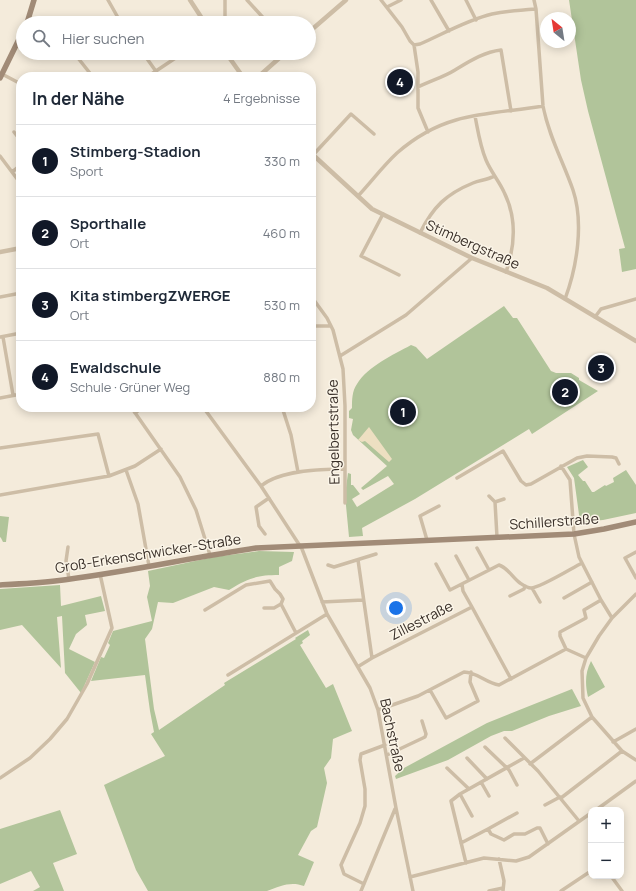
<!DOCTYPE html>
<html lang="de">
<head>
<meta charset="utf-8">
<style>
	body { margin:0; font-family:Manrope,sans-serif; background:#f2f2f3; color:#1f2937 }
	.controls { position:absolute; right:12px; bottom:12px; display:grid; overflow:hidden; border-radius:8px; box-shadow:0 2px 10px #0003 }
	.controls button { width:36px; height:36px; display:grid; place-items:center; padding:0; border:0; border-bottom:1px solid #e0e1e3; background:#fff; color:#1f2937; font:20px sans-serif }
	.compass { position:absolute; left:540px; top:12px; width:36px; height:36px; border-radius:50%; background:#fff; box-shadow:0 2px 10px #0003; rotate:330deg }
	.you { position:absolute; left:396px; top:608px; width:14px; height:14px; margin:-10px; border:3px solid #fff; border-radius:50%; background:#1a73e8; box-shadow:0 0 0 6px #1a73e833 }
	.badge { display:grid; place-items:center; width:26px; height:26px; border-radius:50%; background:#111827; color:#fff; font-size:13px; font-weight:700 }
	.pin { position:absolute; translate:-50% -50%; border:2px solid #fff; box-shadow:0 1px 4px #0006 }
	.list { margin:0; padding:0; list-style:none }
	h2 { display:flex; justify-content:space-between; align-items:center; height:52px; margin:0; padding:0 16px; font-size:17px }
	h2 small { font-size:13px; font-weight:400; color:#747a83 }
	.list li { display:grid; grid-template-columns:26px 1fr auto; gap:12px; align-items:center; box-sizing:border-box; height:72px; padding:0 16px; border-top:1px solid #e0e1e3 }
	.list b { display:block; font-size:15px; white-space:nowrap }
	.list p { margin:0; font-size:13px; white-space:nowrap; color:#747a83 }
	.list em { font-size:13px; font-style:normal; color:#747a83 }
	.icon { flex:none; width:22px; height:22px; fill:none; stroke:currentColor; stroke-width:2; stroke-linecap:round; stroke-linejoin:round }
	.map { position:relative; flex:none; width:636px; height:891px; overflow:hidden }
	.search { position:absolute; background:#fff; box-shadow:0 2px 10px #0003; left:16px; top:16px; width:300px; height:44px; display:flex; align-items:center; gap:10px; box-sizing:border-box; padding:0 14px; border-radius:22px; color:#747a83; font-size:15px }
	.panel { position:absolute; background:#fff; box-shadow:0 2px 10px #0003; left:16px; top:72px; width:300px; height:340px; border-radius:16px }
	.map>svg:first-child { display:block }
	.green { fill:#b1c49a }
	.plaza { fill:#eddfc1 }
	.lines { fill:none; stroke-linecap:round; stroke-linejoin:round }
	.minor { stroke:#cdbda6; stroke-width:3.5 }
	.tertiary { stroke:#cdbda6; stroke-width:4.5 }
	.secondary { stroke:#a18b77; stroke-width:5.5 }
	.labels { text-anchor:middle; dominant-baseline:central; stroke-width:3; stroke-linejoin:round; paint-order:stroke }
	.street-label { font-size:14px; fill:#392f28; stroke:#fbf5e8 }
</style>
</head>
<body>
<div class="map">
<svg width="636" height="891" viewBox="0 0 636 891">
	<rect width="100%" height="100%" fill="#f4ebdb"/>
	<!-- green -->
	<path class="green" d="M569,0H636V269L622,272L619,249L625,248L588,111L581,80Z
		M504,306L513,318H517L551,371L556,373H571L579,378V380L598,391L532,434L529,429L415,499L362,528L363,536L349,537L345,495L348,473L351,474V485H353L360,494L352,499L357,507L394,484L388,476L363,490L361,488L387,466L353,435L351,430L353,419L349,418V411L352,408C352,400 352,391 357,384C368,366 393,355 411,345L416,347L427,359Z
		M583,460L588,467L578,475L583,481H585L592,492H594L605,485L606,486L614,482L613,478L626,470L636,485V513L603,520L580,522L574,478L567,467Z
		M0,516L9,517L6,542H3L1,538L0,537Z
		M259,551L294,552L292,561L279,567V575C257,575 248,578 229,590L214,587L173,603L158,602L152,629L145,639L154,709L159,730L225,685L224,683L296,639L295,638L308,630L310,635L302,641L303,643L300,645L326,688L333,684L352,731L333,739L331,758L324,768L327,783L317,827L311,831L298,855L314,862L304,886C291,881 280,886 267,891H148L136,870L104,785L165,756L151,734L154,732L150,711L145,675L91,681L101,657L104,658L110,645L108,643L113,631L152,621L147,597L150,586L148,571L214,557Z
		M60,585L61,606L101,596L105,611L85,615L87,625L76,634L69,649L95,662L81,693L65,673L62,616L57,617L61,668L22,625L0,630V589Z
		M591,661L605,687L588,697C585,684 585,673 591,661Z
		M572,689L581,706L549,716L512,731H504L491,736L448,760L396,779L395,776L404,768L487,723Z
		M60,810L77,854L53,863L64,891H33L40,887L31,871L0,884V829Z"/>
	<!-- plaza -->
	<path class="plaza" d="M369,427L392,459L389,462L365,441L362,442L358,440Z"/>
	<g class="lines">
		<!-- minor -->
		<path class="minor" d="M108,0L121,23
			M225,0V23
			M247,0L268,23
			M381,0L402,27L410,41L414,45L418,72V108L428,132
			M431,0L449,31
			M466,0L476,20
			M534,0L536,9L543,106C549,137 563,161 573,190C584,223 577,267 565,299
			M387,7L401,0
			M414,45L420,44C443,34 467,20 492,14C507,11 521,10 536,9
			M74,53L93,77
			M143,53L155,70
			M2,74L21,84
			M147,77L183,53
			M418,87C430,81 444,77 455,70C470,61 484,52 501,50L511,111
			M475,116C478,131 480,146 486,160C491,172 499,181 504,192C517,218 515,246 506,272
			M14,132L21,141
			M313,155L351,114L374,134
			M0,156L21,184
			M12,172L21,165
			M358,196C371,182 383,166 397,153C413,139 435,126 456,120C484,112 515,111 543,106
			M383,214L361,256L399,275
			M420,233C433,207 446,194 473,183C480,180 488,180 494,176
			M311,296L327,318L333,330L343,369L345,406V503
			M0,297L21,293
			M595,317L601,309L636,299
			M311,326H330
			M0,337L21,333
			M3,337L13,395
			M340,356L406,315L472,258
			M0,398L21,394
			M131,407L180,477L196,510L210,555
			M203,407L261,486L302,549L327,614L370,688L378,710L396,808L413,891
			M282,407L291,435L298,472
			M135,413L143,407
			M0,448L98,434L109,476
			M561,466L570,480L574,534L579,557L601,600L612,618
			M126,470L138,504L149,566
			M457,478L503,451L521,481L526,485L531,484L577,458L587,456L612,457L616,458L619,464
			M261,486C280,470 321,469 345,469
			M0,495L109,476L135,466L161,449
			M489,496L495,502
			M265,534L259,526L256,507L269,498
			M497,537L495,502L504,499
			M427,540L420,516L439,506
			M68,547L66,561L69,579
			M477,548L489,570
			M636,552L625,558L636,578
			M456,556L469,580
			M358,560L372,658
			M436,564L450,590L499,565C508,568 512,577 520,583C523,585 527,588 531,588C540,588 572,568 582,563
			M328,565L334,567L376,554
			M532,588L540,602
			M636,594L612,618L599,636L586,658L582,671L583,698L592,717L622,751L636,760
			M510,596L524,589L525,586
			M564,598L592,582
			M322,602L363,600
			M472,607L511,679
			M264,608H274L281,604L296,633
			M205,610L246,585L270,581L275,589L280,594L283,599L281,604
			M566,649L560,636V632L586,618L584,610L601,600
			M359,666L372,658L472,607L463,591L462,584
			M228,675L327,614
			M430,690L446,718L478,701L470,682L471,672
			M378,710L418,696L464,672C477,672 486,683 499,685L566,649L586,658
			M505,738L538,771L579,821
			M613,742L636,729
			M485,747L509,770L517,785
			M387,755L425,737L426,734L422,721
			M467,758L487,779
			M530,764L592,717
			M447,768L469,789
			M0,778L30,758L50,739L67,719L87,684L112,628L100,574
			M481,782L489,796
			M460,794L472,816
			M561,798L622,751
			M545,805L560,797
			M596,810L636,781
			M488,829L517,813
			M461,843L488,829L491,834L504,840L514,834H525L537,828H540L548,844
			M499,859L504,881L503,891
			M466,863L451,801L460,794L524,758
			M611,876L622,891
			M410,877L484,858L516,861L529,857L591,813
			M364,884L344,874L341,865L360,823L365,806V789L360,760L361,754L385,745
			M361,891L395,809
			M489,891L503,888
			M561,891L591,871"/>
		<!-- tertiary -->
		<path class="tertiary" d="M190,0L205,23
			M309,32L346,0
			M226,53L243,77
			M258,77L285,53
			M311,153L372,209L472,258L547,288L636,341
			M0,252L21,248"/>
		<!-- secondary -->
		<path class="secondary" d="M27,23L34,0
			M0,78L23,31
			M0,585C18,584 37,583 55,581C122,573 189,558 256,548L574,534L604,529L636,522"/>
	</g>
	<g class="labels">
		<!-- street labels -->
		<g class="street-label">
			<text transform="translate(473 244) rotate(24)">Stimbergstraße</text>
			<text transform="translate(333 432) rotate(-91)">Engelbertstraße</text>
			<text transform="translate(554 521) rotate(-4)">Schillerstraße</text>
			<text transform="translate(148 553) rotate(-9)">Groß-Erkenschwicker-Straße</text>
			<text transform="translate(421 620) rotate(-27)">Zillestraße</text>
			<text transform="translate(393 735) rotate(78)">Bachstraße</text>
		</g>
	</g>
</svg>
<div class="controls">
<button>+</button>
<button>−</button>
</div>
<svg class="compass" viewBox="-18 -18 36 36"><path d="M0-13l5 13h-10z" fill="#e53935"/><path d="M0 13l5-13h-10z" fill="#747a83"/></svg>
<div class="you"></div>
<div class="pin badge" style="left:403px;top:412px">1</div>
<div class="pin badge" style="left:565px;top:392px">2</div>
<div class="pin badge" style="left:601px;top:368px">3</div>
<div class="pin badge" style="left:400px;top:82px">4</div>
<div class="search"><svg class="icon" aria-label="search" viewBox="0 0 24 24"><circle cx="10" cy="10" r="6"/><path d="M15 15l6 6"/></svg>Hier suchen</div>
<section class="panel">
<h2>In der Nähe<small>4 Ergebnisse</small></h2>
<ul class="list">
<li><span class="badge">1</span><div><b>Stimberg-Stadion</b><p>Sport</p></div><em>330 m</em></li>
<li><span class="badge">2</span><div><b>Sporthalle</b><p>Ort</p></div><em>460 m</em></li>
<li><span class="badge">3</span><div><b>Kita stimbergZWERGE</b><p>Ort</p></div><em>530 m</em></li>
<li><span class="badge">4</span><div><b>Ewaldschule</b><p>Schule · Grüner Weg</p></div><em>880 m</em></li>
</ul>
</section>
</div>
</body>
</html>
